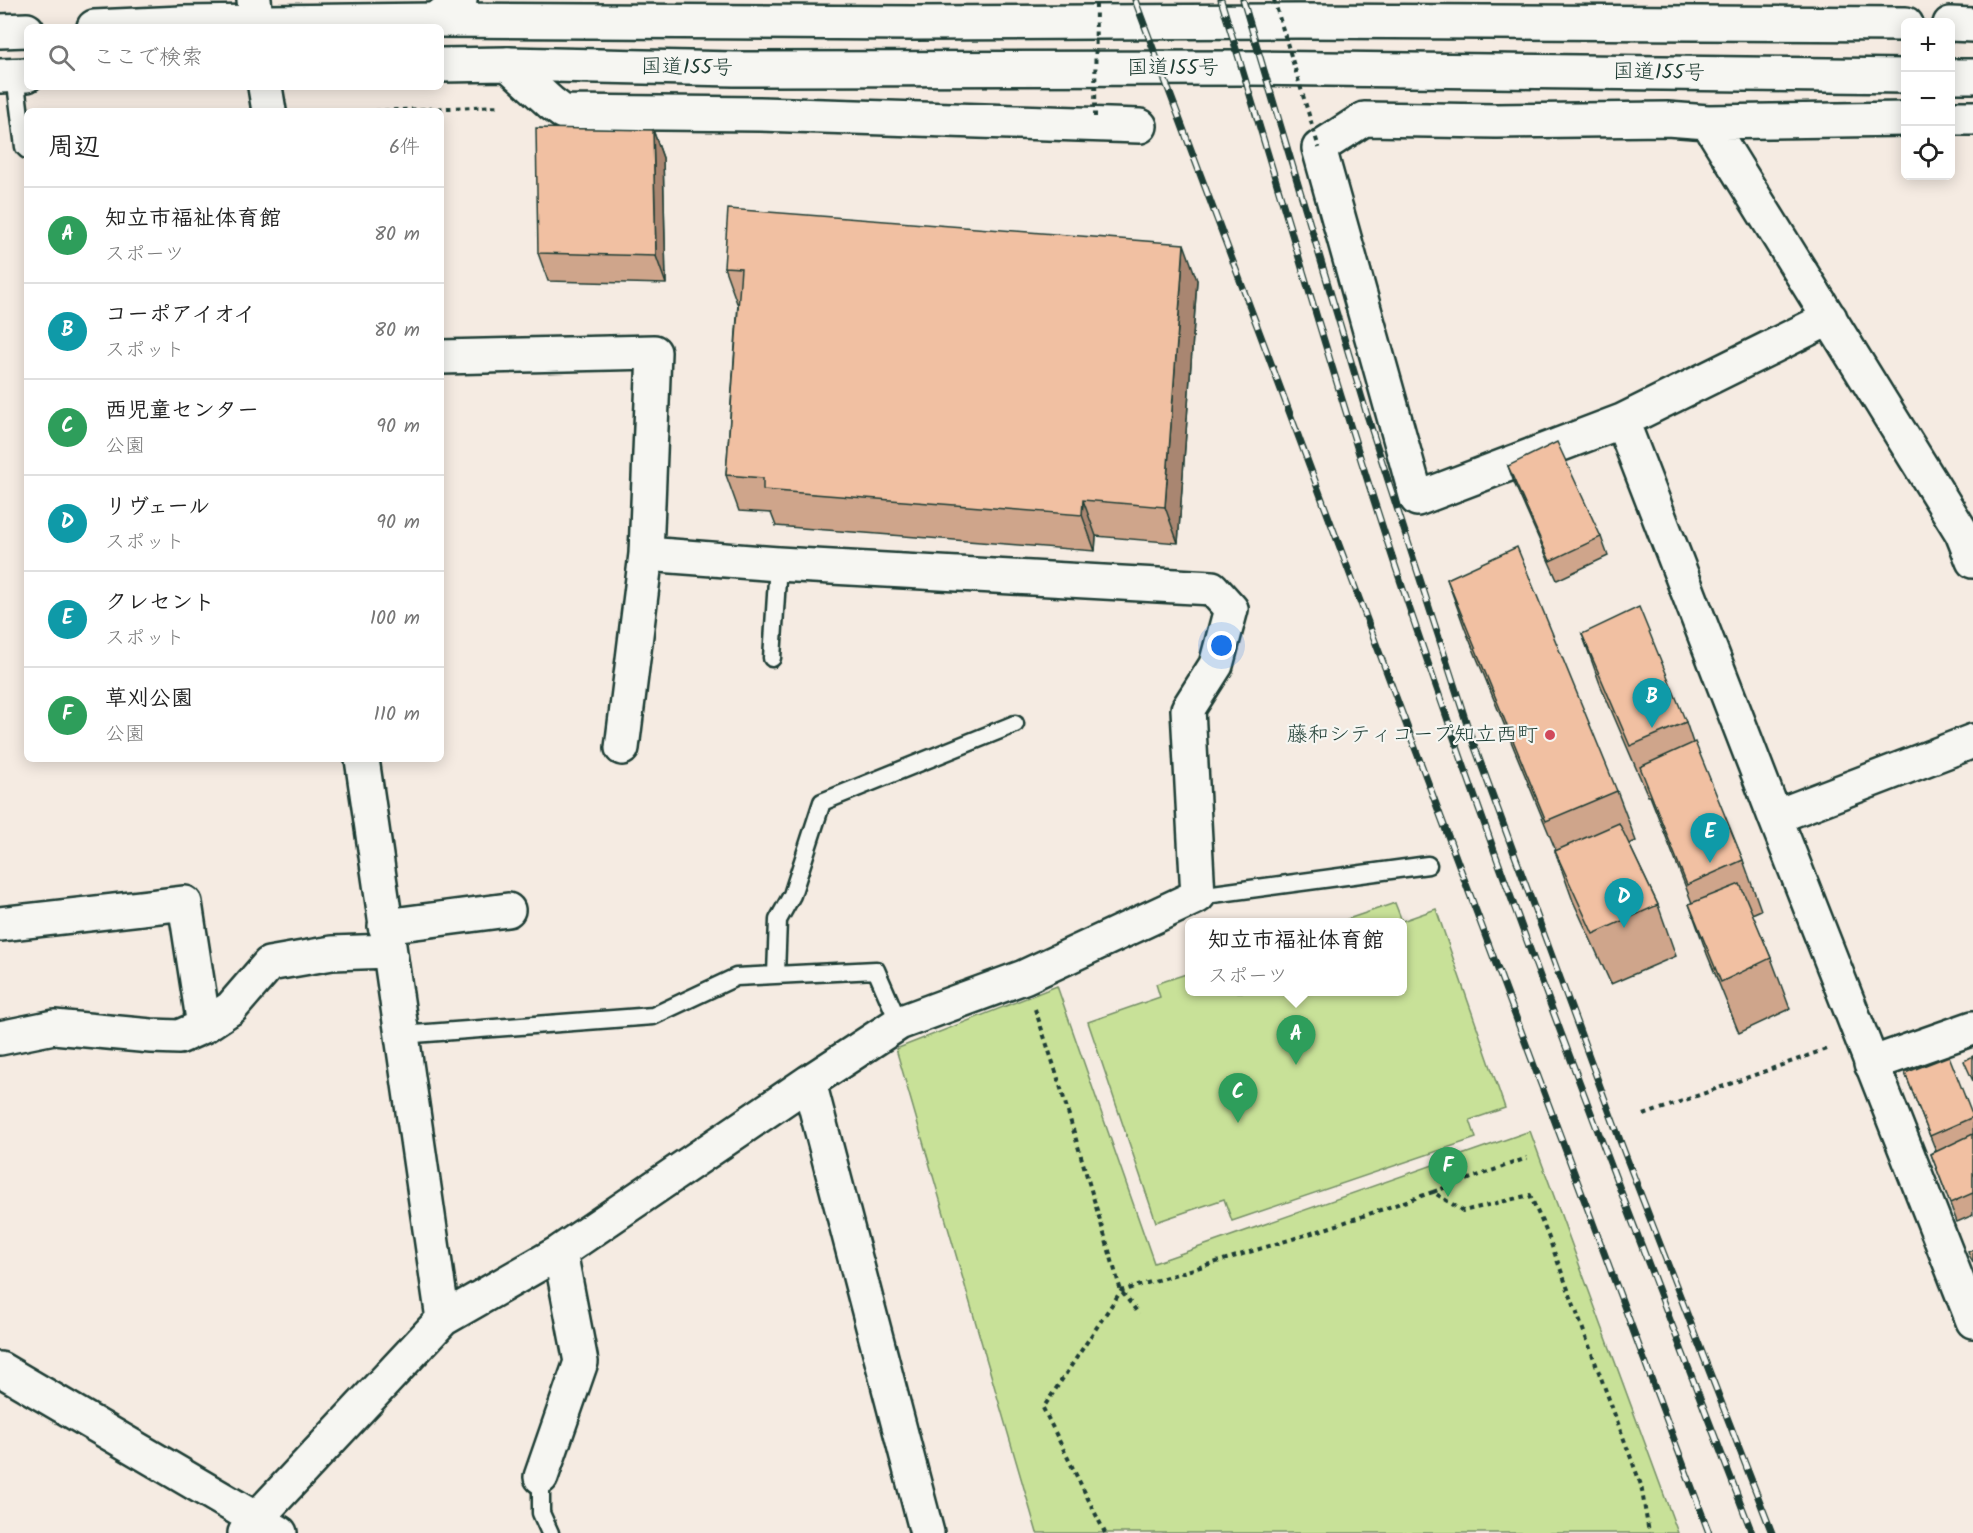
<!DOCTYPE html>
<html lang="ja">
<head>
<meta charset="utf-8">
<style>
	body { margin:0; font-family:Kalam,"Klee One",sans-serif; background:#f2f2f2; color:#222 }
	.controls { position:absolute; right:18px; top:18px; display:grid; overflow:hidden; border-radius:9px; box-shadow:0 3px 15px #0003 }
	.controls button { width:54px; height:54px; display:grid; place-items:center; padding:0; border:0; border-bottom:2px solid #e0e0e0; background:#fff; color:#222; font:30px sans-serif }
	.you { position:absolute; left:1222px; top:646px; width:21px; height:21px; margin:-15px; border:4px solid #fff; border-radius:50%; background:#1a73e8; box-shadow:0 0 0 9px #1a73e833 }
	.badge { display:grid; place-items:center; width:39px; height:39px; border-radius:50%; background:#d1495b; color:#fff; font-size:20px; font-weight:700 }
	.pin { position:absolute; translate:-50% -50px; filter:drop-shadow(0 2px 3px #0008) }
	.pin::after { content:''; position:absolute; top:32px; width:21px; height:18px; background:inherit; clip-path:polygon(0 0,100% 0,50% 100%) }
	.popup { position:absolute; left:1185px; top:918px; width:222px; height:78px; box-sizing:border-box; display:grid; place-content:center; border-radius:9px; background:#fff; filter:drop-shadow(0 2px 4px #0005); font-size:20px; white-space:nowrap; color:#767676 }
	.popup b { font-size:22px; color:#222 }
	.popup::after { content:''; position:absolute; left:50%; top:100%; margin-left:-12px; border:12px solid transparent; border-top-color:#fff }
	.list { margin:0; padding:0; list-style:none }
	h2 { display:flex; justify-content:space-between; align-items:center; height:78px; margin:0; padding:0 24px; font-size:26px }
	h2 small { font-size:20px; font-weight:400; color:#767676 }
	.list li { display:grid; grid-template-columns:39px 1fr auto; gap:18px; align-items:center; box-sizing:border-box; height:96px; padding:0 24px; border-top:2px solid #e0e0e0 }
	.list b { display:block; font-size:22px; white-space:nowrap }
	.list p { margin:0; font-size:20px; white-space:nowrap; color:#767676 }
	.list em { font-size:20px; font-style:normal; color:#767676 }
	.icon { flex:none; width:33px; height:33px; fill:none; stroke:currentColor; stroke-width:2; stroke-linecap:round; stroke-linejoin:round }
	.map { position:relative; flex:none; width:1973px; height:1533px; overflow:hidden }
	.search { position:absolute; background:#fff; box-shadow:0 3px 15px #0003; left:24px; top:24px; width:420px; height:66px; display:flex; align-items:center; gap:15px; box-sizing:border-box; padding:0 21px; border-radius:9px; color:#767676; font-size:22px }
	.panel { position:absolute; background:#fff; box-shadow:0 3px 15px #0003; left:24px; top:108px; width:420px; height:654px; border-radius:9px }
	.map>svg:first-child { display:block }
	.green { fill:#c8e198; stroke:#748f66; stroke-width:1.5 }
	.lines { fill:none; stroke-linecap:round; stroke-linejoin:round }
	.service-casing { stroke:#1f3d34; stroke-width:21 }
	.minor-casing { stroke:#1f3d34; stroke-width:38 }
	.tertiary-casing { stroke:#1f3d34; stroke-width:38 }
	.trunk-casing { stroke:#1f3d34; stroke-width:38 }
	.path { stroke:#1f3d34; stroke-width:4; stroke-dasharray:4.5 4.5; stroke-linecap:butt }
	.service { stroke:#f6f6f2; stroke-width:16 }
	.minor { stroke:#f6f6f2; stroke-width:33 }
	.tertiary { stroke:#f6f6f2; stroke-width:33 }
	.trunk { stroke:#f6f6f2; stroke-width:33 }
	.rail-casing { stroke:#1f3d34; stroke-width:7 }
	.rail { stroke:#f6f6f2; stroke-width:4.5; stroke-dasharray:14; stroke-linecap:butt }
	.path-bridge { stroke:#1f3d34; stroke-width:4; stroke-dasharray:4.5 4.5; stroke-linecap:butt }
	.wall { fill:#cfa58b; stroke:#1f3d34; stroke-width:1.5 }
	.shaded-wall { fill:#a98671; stroke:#1f3d34; stroke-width:1.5 }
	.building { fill:#f1c0a2; stroke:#1f3d34; stroke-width:1.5 }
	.poi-dot { fill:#d1495b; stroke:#f6f6f2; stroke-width:2 }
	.labels { text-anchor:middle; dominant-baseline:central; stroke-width:4.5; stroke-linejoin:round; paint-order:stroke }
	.street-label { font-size:21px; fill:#1f3d34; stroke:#f6f6f2 }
	.poi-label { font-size:21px; fill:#1f3d34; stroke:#f6f6f2; text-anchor:end }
</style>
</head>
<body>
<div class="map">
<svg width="1973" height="1533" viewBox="0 0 1973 1533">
	<rect width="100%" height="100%" fill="#f5ebe2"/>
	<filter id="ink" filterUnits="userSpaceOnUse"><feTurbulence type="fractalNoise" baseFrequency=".0167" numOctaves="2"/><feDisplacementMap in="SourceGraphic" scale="12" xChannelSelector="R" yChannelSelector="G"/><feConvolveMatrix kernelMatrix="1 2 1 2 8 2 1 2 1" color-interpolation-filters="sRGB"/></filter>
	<g filter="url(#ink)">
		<!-- green -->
		<path class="green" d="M1395,903L1402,921L1436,909L1505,1108L1470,1120L1476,1138L1232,1221L1224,1199L1156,1222L1088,1022L1160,997L1156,984L1189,973L1190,992H1402V922H1339Z
			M1057,986L1154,1263L1530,1131L1678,1533H1037L896,1049Z"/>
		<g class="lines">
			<!-- service casing -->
			<g class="service-casing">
				<path id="service" d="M15,76L24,147L27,150
					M772,658L778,564
					M1198,896L1428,865
					M776,974L778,920L792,895L822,802L1015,724
					M401,1035L653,1016L736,977L876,970L899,1023
					M541,1477V1513L550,1533"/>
			</g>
			<!-- minor casing -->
			<g class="minor-casing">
				<path id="minor" d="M436,20L460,0
					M508,64L551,103L563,112L760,114L1140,126
					M265,87L269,111
					M1950,118H1973
					M1708,122L1962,533L1973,561
					M1830,318L1622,421L1417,499L1319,148L1364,119L1496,121L1667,119L1708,122L1906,119
					M441,357L654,352L646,554L778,564L1212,588L1231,609L1216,665L1188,709L1198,896L1024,977L899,1023L809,1082L927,1533
					M1622,421L1775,817L1973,1321
					M622,748L646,554
					M362,759L443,1319
					M1775,817L1973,741
					M0,924L185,903L204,1026
					M385,926L508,910
					M0,1038L54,1027L151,1036L179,1037L204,1026L231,1008L269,964L332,953L389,951
					M0,1369L280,1533
					M541,1477L581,1362L560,1252
					M245,1533L256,1519L443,1319L560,1252L809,1082"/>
			</g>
			<!-- tertiary casing -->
			<g class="tertiary-casing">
				<path id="tertiary" d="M254,0L257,27
					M1871,1064L1973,1028"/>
			</g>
			<!-- trunk casing -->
			<g class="trunk-casing">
				<path id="trunk" d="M1950,24L1973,25
					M94,27L182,23L436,20L913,23L1298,21L1906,24
					M0,31L27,30
					M441,65L508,64L734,69L1249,68L1906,76
					M0,76L27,75
					M1950,76H1973"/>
			</g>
			<!-- path -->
			<path class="path" d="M375,111L500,106
				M1035,1009L1056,1072L1121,1291L1139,1314
				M1644,1115L1829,1048
				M1433,1192L1527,1158
				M1105,1533L1043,1408L1121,1291L1322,1230L1433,1192L1463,1211L1530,1195L1547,1233L1641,1485L1649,1533"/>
			<!-- service -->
			<use href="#service" class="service"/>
			<!-- minor -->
			<use href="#minor" class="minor"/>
			<!-- tertiary -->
			<use href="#tertiary" class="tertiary"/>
			<!-- trunk -->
			<use href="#trunk" class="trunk"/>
			<!-- rail casing -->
			<g class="rail-casing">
				<path id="rail" d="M1135,0L1709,1533
					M1221,0C1282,197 1338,396 1404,592C1510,909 1632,1221 1752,1533
					M1243,0L1367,415L1470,734L1625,1154L1772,1533"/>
			</g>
			<!-- rail -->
			<use href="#rail" class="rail"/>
			<!-- path-bridge -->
			<path class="path-bridge" d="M1274,0L1319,148
				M1095,117L1096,0"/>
		</g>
		<!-- wall -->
		<path class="wall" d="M653,130L663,158L666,284L548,281L538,253Z
			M724,267L1197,280L1178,543L1096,536L1095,551L776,526L771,513L739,511L726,475L738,303H737Z
			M1508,466L1601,537L1608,556L1557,580L1515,485Z
			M1447,579L1617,791L1636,841L1629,844L1658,905L1676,956L1611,984L1573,901L1555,851H1556L1465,629Z
			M1582,634L1686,722L1693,743L1743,860L1761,910L1752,914L1771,958L1790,1009L1739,1033L1707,954L1689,904L1692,903L1650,796H1648L1600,684Z
			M1905,1073L1973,1117V1215L1957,1222L1931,1154L1936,1151Z"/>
		<!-- shaded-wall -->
		<path class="shaded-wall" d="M653,130L663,158L666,284L656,256Z
			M1184,244L1197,280L1178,543L1165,507Z
			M1083,500L1096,536L1095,551L1082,515Z"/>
		<!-- building -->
		<path class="building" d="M536,128L653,130L656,256L538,253Z
			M728,209L1184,244L1165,507L1083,500L1082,515L763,490V478L726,475L741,268L724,267Z
			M1557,442L1601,537L1550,561L1508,466Z
			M1517,547L1617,791L1546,821L1447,579Z
			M1639,607L1686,722L1630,746L1582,634Z
			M1695,742L1743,860L1687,885L1640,767Z
			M1619,823L1658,905L1593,934L1555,851Z
			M1740,884L1771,958L1721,982L1689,904Z
			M1949,1056L1973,1117L1930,1136L1905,1073Z
			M1973,1056V1081L1964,1061Z
			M1973,1134V1193L1950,1203L1931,1154Z
			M1973,1250V1263L1968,1252Z"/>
	</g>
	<!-- markers -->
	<circle class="poi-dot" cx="1550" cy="735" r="6"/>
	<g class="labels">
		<!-- street labels -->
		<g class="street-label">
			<text transform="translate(687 68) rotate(1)">国道155号</text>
			<text x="1173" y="68">国道155号</text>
			<text transform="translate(1659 73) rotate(1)">国道155号</text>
		</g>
		<!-- poi labels -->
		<g class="poi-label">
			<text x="1538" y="735">藤和シティコープ知立西町</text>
		</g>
	</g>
</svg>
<div class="controls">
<button>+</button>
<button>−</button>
<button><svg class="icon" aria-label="locate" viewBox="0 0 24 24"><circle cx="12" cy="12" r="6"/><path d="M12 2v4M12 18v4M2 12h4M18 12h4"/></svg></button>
</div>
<div class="you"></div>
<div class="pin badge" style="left:1296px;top:1065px;background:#2e9e5b">A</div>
<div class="popup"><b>知立市福祉体育館</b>スポーツ</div>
<div class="pin badge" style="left:1652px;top:728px;background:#0f9aa8">B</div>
<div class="pin badge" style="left:1238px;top:1123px;background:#2e9e5b">C</div>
<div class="pin badge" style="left:1624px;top:928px;background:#0f9aa8">D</div>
<div class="pin badge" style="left:1710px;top:863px;background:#0f9aa8">E</div>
<div class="pin badge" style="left:1448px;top:1197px;background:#2e9e5b">F</div>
<div class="search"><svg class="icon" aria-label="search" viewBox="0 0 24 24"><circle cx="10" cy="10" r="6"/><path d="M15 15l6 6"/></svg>ここで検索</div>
<section class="panel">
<h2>周辺<small>6件</small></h2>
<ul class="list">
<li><span class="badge" style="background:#2e9e5b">A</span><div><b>知立市福祉体育館</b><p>スポーツ</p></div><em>80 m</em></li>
<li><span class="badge" style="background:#0f9aa8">B</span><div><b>コーポアイオイ</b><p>スポット</p></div><em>80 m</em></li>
<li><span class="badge" style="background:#2e9e5b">C</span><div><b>西児童センター</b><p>公園</p></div><em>90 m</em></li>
<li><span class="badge" style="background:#0f9aa8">D</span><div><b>リヴェール</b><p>スポット</p></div><em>90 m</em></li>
<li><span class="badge" style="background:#0f9aa8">E</span><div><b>クレセント</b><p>スポット</p></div><em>100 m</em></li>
<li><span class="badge" style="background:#2e9e5b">F</span><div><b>草刈公園</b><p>公園</p></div><em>110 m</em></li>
</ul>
</section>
</div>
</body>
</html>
